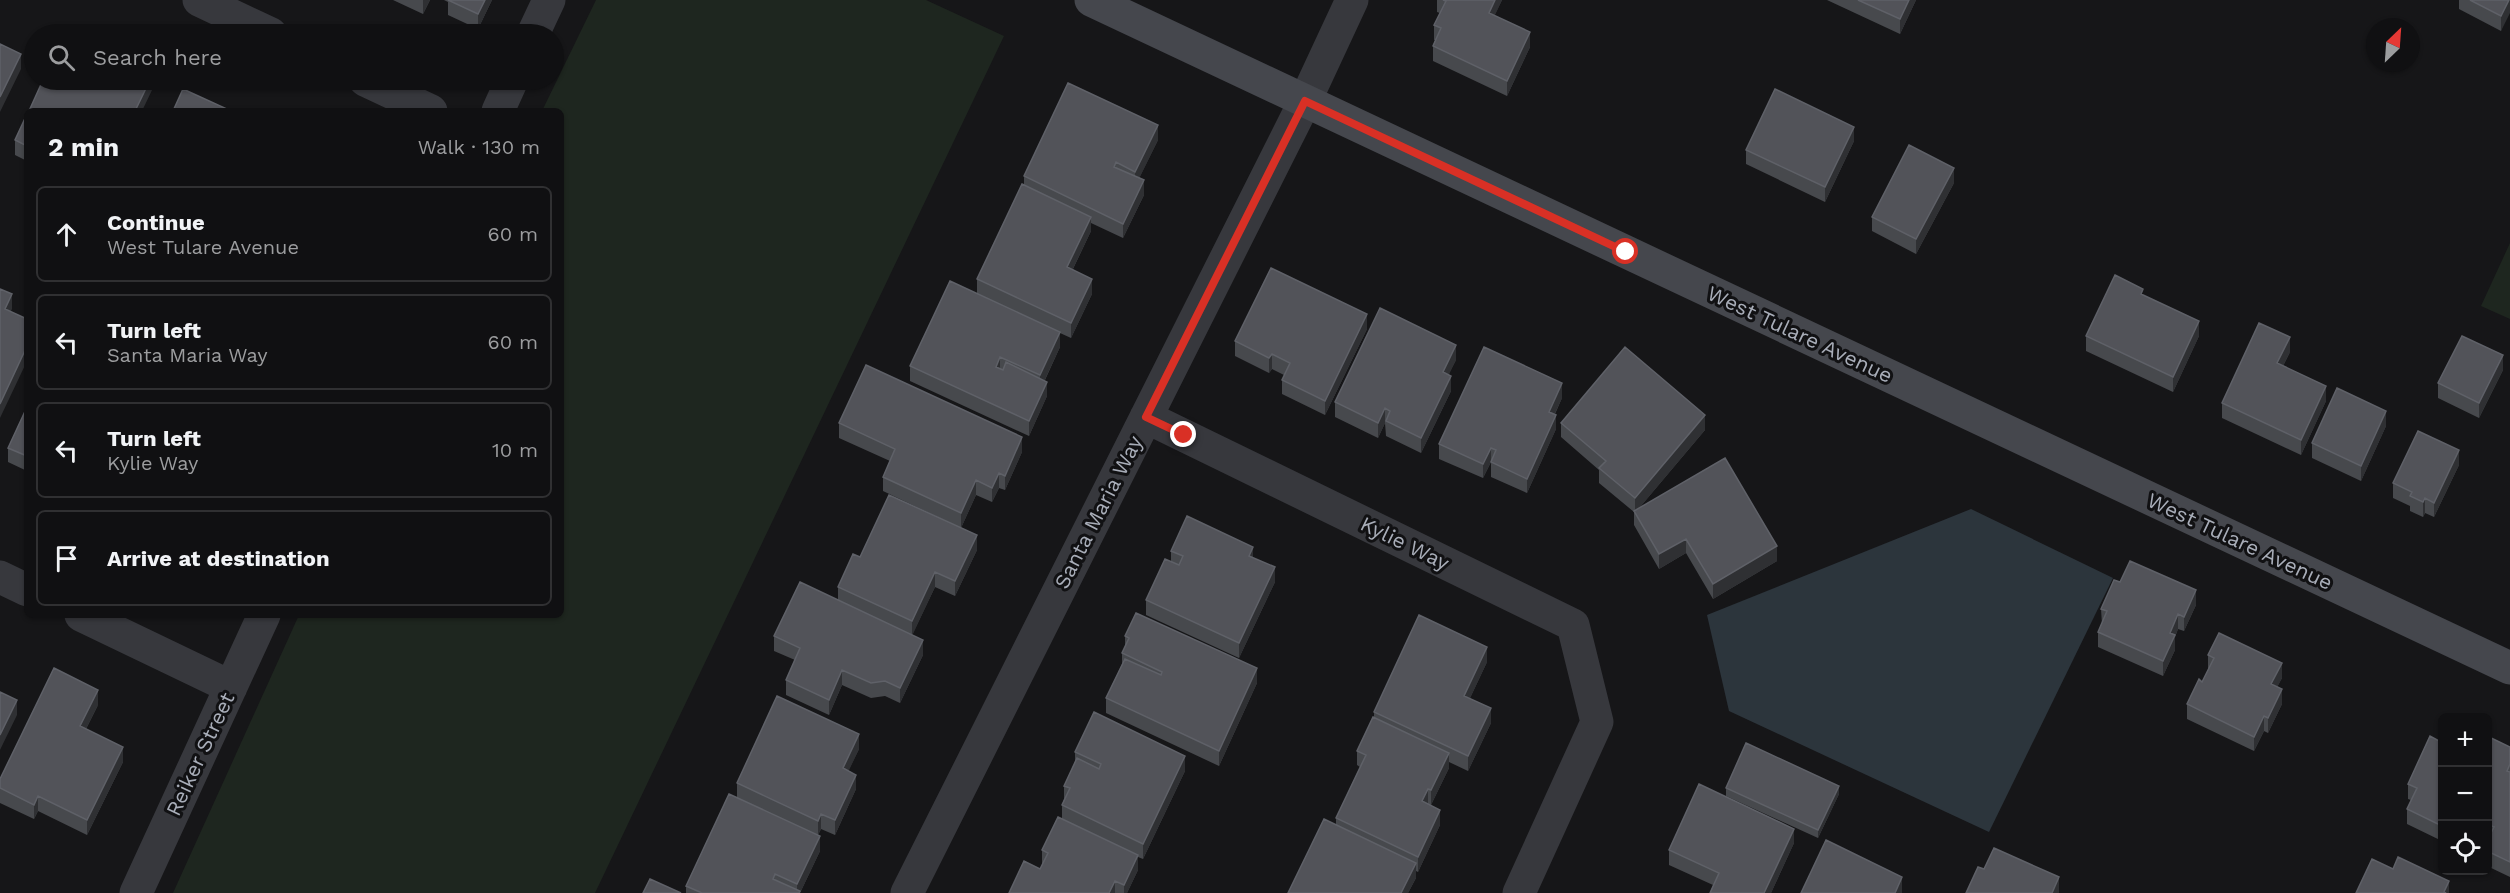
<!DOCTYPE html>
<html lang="en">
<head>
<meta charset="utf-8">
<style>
	body { margin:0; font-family:"Work Sans",sans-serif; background:#1e1e20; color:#f1f3f6 }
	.controls { position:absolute; right:18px; bottom:18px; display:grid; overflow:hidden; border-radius:9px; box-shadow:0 2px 4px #0004 }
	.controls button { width:54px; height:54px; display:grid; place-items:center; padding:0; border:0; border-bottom:2px solid #303032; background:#101012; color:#f1f3f6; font:30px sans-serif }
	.compass { position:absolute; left:2366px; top:18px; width:54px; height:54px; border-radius:50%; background:#101012; box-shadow:0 2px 4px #0004; rotate:25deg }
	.stop { position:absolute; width:18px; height:18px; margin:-14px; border:4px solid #d93025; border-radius:50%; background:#fff }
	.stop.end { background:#d93025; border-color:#fff; box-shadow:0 2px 6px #0008 }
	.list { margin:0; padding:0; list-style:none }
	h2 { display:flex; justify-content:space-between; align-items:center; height:78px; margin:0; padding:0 24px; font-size:26px }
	h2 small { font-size:20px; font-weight:400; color:#9c9d9f }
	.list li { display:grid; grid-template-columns:39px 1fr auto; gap:18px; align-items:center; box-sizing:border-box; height:96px; margin:0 12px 12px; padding:0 12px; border:2px solid #303032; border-radius:9px }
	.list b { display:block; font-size:22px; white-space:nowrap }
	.list p { margin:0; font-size:20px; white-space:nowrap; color:#9c9d9f }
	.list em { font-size:20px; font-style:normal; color:#9c9d9f }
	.icon { flex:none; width:33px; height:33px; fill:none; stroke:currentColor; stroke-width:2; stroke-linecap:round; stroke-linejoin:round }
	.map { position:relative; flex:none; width:2510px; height:893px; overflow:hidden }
	.search { position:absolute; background:#101012; box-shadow:0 2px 4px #0004; left:24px; top:24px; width:540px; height:66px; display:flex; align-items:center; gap:15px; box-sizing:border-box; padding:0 21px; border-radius:33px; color:#9c9d9f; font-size:22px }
	.panel { position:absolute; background:#101012; box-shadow:0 2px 4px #0004; left:24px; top:108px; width:540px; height:510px; border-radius:9px }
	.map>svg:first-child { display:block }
	.green { fill:#1e261f }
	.water { fill:#2c353c }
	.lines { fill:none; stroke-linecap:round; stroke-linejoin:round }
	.street { stroke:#37383d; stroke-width:33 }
	.secondary { stroke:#45474d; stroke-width:33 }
	.wall { fill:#47494d }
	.shaded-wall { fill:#2f3033 }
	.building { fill:#525359; stroke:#5f6168; stroke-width:1.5 }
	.route { stroke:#d93025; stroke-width:8 }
	.labels { text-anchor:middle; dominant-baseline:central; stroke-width:6; stroke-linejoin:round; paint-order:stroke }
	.street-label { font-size:21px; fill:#a8adb8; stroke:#111113 }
</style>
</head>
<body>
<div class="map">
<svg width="2510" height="893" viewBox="0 0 2510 893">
	<rect width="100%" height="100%" fill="#161618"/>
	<!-- green -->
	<path class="green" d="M596,0H926L1004,36L595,893H173L299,615H561V111H542Z
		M2510,243V319L2481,306Z"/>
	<!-- water -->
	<path class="water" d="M1971,509L2113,578L1989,832L1729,711L1707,615Z"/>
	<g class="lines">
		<!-- street -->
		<path class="street" d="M199,0L271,34
			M533,34L549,0
			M365,80L431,111
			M498,111L512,80
			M1146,417L1573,625L1597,722L1519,893
			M0,577L27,590
			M81,615L231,687
			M136,893L264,615
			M907,893L1305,101L1352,0"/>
		<!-- secondary -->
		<path class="secondary" d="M1091,0L2510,668"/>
	</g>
	<!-- wall -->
	<path class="wall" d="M393,0H430L423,14Z
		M444,0H492L478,29L448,15V2Z
		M1437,0H1502L1494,16L1530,47L1507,96L1433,61V46L1435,40H1434V25L1440,13L1437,12Z
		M1827,0H1916L1900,34Z
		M2459,0H2510L2501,31L2459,9Z
		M27,114V161L15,155V140Z
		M1158,140L1139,178L1144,195L1123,238L1091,223V231L1073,269L1092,294L1071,338L1060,333V347L1045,380L1047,396L1029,436L910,381V366L977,293V279L1024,185V176Z
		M1854,141L1825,202L1746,164V150Z
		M1954,183L1916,254L1872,231V217Z
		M1367,329L1325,415L1282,394V380L1284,375L1272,369L1269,373L1235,356V341Z
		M2086,336H2199L2173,392L2086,351Z
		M2290,352L2283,366L2326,401L2301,455L2222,418V403Z
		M1456,360L1448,375L1451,391L1421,453L1386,436L1385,423L1378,438L1335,417V402Z
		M2503,370L2479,418L2438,398V383Z
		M1562,398L1555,414L1556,429L1527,493L1491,477V462L1483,478L1439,459V444Z
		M27,407V471L8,462V448Z
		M839,423L1022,452L1005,490L999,488L992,502L976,495L961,528L883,491V477L890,461L839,438Z
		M1561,423L1705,430L1640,507L1777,561L1713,599L1686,553L1659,569L1634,525V512L1599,483V470L1561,437Z
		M2386,426L2361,481L2312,458V443Z
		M2459,465L2434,517L2425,513L2423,517L2410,511V506L2393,498V483Z
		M977,550L955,596L935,587L912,635L923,655L900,703L885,696L871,698L842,685L829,715L786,695V680L795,660L774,651V636L838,600V587L860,557Z
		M1171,551L1253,558L1275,582L1239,658L1146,615V600L1171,562Z
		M2196,605L2184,631L2178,629L2175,637V650L2163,676L2098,647V632L2102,624L2101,609Z
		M1125,636L1257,683L1219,766L1106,713V698L1122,664V653L1125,647Z
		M2208,655L2282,678L2277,687L2282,704L2268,733L2264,731L2254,751L2187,719V704L2202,682L2208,670Z
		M1487,662L1470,698L1491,723L1468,771L1449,762V768L1431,805L1428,804L1440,825L1418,872L1416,871V878L1408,893H1288L1336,824V818L1360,767L1357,765V751L1374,718V712Z
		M98,705L86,729L123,762L87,835L38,811L34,819L0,803V779Z
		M2442,733V841L2407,824V809L2411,800L2408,799V784L2439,741Z
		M2487,736L2510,747V877L2487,866V841L2489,839L2487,838Z
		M859,749L848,771L856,789L835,835L821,829L818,835L820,851L800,893H686V886L737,797V783Z
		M1075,752L1185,771L1143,859L1138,857V870L1127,893H1009L1040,869L1042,865V850L1062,818V805L1064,799V786L1075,762Z
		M1726,788L1839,794L1818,838L1726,796Z
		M1794,843L1771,893H1710L1713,885L1669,865V850Z"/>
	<!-- shaded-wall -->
	<path class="shaded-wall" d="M423,0H430L423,14Z
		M485,0H492L478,29V14Z
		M1495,0H1502L1489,28V13Z
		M1909,0H1916L1900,34V19Z
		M2509,0H2510V13L2501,31V16Z
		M1530,32V47L1507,96V81Z
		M21,54V69L0,112V97Z
		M150,80H153V88L142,111H135Z
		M1158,125V140L1135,187V172Z
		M1854,127V141L1825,202V187Z
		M1954,168V183L1916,254V239Z
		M1144,180V195L1123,238V224Z
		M1091,217V231L1067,281V267Z
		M1092,279V294L1071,338V323Z
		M12,294V309L5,323V309Z
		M1367,314V329L1325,415V401Z
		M2199,321V336L2173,392V377Z
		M1060,332V347L1040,390V375Z
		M2290,337V352L2277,378V363Z
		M1456,345V360L1443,387V372Z
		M27,346V361L0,418V404Z
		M1272,354V369L1269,373V358Z
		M2503,355V370L2479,418V403Z
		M1000,357V371L996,367Z
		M1451,376V391L1421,453V438Z
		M1047,382V396L1029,436V421Z
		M1562,383V398L1549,426V412Z
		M2326,386V401L2301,455V440Z
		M1385,408V423L1378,438V423Z
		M2386,411V426L2361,481V466Z
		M1556,415V429L1527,493V479Z
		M1705,415V430L1635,513V498Z
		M1022,437V452L1005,490V476Z
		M1491,448V462L1483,478V464Z
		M2459,450V465L2434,517V503Z
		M999,473V488L992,502V488Z
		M976,480V495L961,528V513Z
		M2425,498V513L2423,517V502Z
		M977,535V550L955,596V581Z
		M1686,539V553L1659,569V554Z
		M1777,546V561L1713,599V584Z
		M1253,547V562L1249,556Z
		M1275,567V582L1239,658V643Z
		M935,572V587L912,636V621Z
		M2196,590V605L2184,631V617Z
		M2178,614V629L2175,637V650L2163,676V661L2170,633Z
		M923,640V655L900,703V688Z
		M1487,647V662L1464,711V696Z
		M2282,663V678L2271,699V684Z
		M1257,668V683L1219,766V751Z
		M842,670V685L829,715V700Z
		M2282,689V704L2268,733V718Z
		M98,690V705L80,741V726Z
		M17,700V715L0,750V735Z
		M1491,708V723L1468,771V756Z
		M2264,716V731L2254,751V737Z
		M859,734V749L843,783V768Z
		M123,747V762L87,835V820Z
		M1449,753V768L1431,805V790Z
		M1185,756V771L1143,859V844Z
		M856,775V789L835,835V820Z
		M1839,786V794L1818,838V830Z
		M1428,789V804L1422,816V801Z
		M38,796V811L34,819V805Z
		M1440,810V825L1418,872V857Z
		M821,814V829L818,835V821Z
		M1794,829V843L1771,893H1764Z
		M820,836V851L800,893H797V884Z
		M1138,855V870L1127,893H1124V885Z
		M1416,863V878L1408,893H1401Z
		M1902,877V893H1895Z
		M2059,877V893H2052Z
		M1115,881V893H1109Z
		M2449,881V893H2444Z"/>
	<!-- building -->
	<path class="building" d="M448,0H485L478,14Z
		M1443,0H1495L1489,13L1530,32L1507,81L1433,46L1441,28L1434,25L1446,1Z
		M1858,0H1909L1900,19Z
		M2470,0H2509L2501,16Z
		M0,44L21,54L0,97Z
		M43,80H71L92,89L96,80H150L135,111H29Z
		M1068,83L1158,125L1135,172L1116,162L1114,167L1144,180L1123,224L1024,176Z
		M183,89L227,109L226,111H173Z
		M1775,89L1854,127L1825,187L1746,150Z
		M27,114V146L15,140Z
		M1909,145L1954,168L1916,239L1872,217Z
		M1022,184L1091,217L1067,267L1092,279L1071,323L977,279Z
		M1271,268L1367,314L1325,401L1282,380L1290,363L1272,354L1269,358L1235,341Z
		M2115,275L2143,289L2141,294L2199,321L2173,377L2086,336Z
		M950,281L1060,332L1040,375L1000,357L996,367L1003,370L1006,362L1047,382L1029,421L910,366Z
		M0,289L12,294L5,309L27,319V346L0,404Z
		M1380,308L1456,345L1443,372L1451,376L1421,438L1386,421L1390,411L1385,408L1378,423L1335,402Z
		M2259,323L2290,337L2277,363L2326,386L2301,440L2222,403Z
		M2462,336L2503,355L2479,403L2438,383Z
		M1484,347L1562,383L1549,412L1556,415L1527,479L1491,462L1496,450L1491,448L1483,464L1439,444Z
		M1625,347L1705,415L1635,498L1599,468L1606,461L1561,423Z
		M866,365L1022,437L1005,476L999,473L992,488L976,480L961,513L883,477L895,449L839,423Z
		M2337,388L2386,411L2361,466L2312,443Z
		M27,407V456L8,448Z
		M2418,431L2459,450L2434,503L2425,498L2423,502L2410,496L2412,492L2393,483Z
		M1725,458L1777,546L1713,584L1686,539L1659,554L1634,511Z
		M889,495L977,535L955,581L935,572L912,621L838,587L853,554L860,557Z
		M1187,516L1253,547L1249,556L1275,567L1239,643L1146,600L1165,559L1179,565L1183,556L1171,551Z
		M2130,561L2196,590L2184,617L2178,614L2170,633L2175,635L2163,661L2098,632L2107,611L2101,609L2114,580L2120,582Z
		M800,582L923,640L900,688L885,681L871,683L842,670L829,700L786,680L800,648L774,636Z
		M1136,613L1257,668L1219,751L1106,698L1125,659L1161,675L1162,672L1122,653L1129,638L1125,636Z
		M1419,615L1487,647L1464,696L1491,708L1468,756L1374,712Z
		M2219,633L2282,663L2271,684L2282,689L2268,718L2264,716L2254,737L2187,704L2199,679L2202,682L2214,658L2208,655Z
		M54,668L98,690L80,726L123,747L87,820L38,796L34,805L0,788V779Z
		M0,692L17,700L0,735Z
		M777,696L859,734L843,768L856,775L835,820L821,814L818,821L737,783Z
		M1094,712L1185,756L1143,844L1062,805L1070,788L1064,786L1077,758L1099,769L1101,764L1075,752Z
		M1373,717L1449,753L1431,790L1428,789L1422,801L1440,810L1418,857L1336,818L1366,755L1357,751Z
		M2442,733V826L2407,809L2417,788L2408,784L2430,736L2439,741Z
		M2487,736L2510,747V764L2507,771L2510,772V862L2487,851V841L2494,827L2487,824Z
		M1746,743L1839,786L1818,830L1726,788Z
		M1699,784L1794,829L1764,893H1710L1719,873L1669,850Z
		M729,794L820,836L797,884L775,874L773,879L800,891L799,893H702L686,886Z
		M1058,817L1138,855L1124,885L1115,881L1109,893H1009L1024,861L1040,869L1048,853L1042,850Z
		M1324,819L1416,863L1401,893H1288Z
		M1826,840L1902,877L1895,893H1801Z
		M1994,848L2059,877L2052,893H1966L1978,867L1984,869Z
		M2398,857L2449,881L2444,892L2446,893H2356L2372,859L2393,869Z
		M650,879L681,893H643Z"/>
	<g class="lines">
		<!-- route -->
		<path class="route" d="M1184,435L1146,417L1305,101L1626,252"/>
	</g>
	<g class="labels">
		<!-- street labels -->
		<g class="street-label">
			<text transform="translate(1800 334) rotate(25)">West Tulare Avenue</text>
			<text transform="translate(1098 512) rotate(-63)">Santa Maria Way</text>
			<text transform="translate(2240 541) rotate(25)">West Tulare Avenue</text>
			<text transform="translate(1405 543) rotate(26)">Kylie Way</text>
			<text transform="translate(200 754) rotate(-65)">Reiker Street</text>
		</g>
	</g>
</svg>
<div class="controls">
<button>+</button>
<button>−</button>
<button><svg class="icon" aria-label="locate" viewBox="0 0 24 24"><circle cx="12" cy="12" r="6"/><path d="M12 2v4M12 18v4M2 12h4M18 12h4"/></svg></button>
</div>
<svg class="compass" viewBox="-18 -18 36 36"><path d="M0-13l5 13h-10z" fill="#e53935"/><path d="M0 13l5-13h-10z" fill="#9c9d9f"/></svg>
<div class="stop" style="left:1626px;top:252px"></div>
<div class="stop end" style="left:1184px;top:435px"></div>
<div class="search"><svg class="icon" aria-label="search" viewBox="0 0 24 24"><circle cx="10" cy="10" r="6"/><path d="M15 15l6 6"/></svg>Search here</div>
<section class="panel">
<h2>2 min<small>Walk · 130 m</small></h2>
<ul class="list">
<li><svg class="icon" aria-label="ahead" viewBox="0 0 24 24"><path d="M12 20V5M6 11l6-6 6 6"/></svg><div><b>Continue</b><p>West Tulare Avenue</p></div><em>60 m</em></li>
<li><svg class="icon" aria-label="left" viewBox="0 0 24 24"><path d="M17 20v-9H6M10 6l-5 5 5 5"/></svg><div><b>Turn left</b><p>Santa Maria Way</p></div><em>60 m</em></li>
<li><svg class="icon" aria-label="left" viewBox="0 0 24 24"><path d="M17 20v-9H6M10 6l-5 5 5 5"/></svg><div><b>Turn left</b><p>Kylie Way</p></div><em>10 m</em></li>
<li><svg class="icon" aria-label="arrive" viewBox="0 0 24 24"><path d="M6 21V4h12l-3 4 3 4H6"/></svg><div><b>Arrive at destination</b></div></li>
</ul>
</section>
</div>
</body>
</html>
